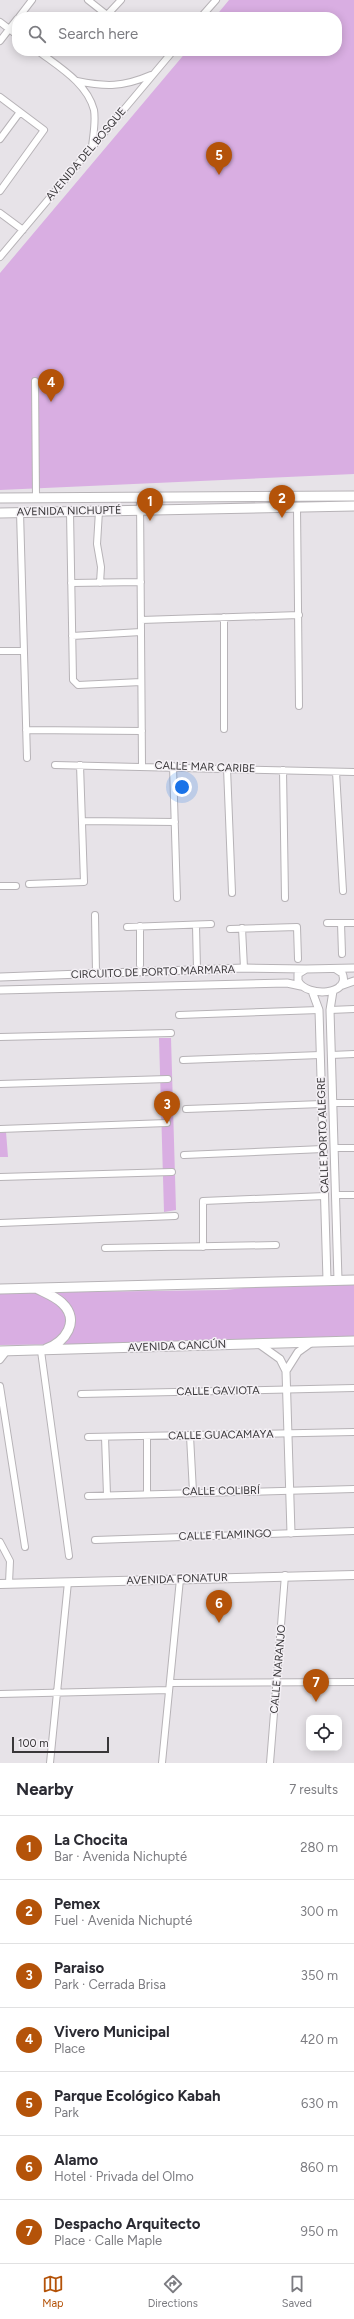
<!DOCTYPE html>
<html lang="en">
<head>
<meta charset="utf-8">
<style>
	body { margin:0; font-family:Figtree,sans-serif; background:#f7f7f7; color:#2b2b33 }
	.controls { position:absolute; right:12px; bottom:12px; display:grid; overflow:hidden; border-radius:8px; box-shadow:0 2px 10px #0003 }
	.controls button { width:36px; height:36px; display:grid; place-items:center; padding:0; border:0; border-bottom:1px solid #e1e1e2; background:#fff; color:#2b2b33; font:20px sans-serif }
	.scale { position:absolute; left:12px; bottom:10px; width:97px; box-sizing:border-box; padding-left:4px; border:2px solid #393739; border-top:0; font-size:11px; line-height:14px; white-space:nowrap; color:#393739; -webkit-text-stroke:3px #f4f0f5; paint-order:stroke }
	.you { position:absolute; left:182px; top:787px; width:14px; height:14px; margin:-10px; border:3px solid #fff; border-radius:50%; background:#1a73e8; box-shadow:0 0 0 6px #1a73e833 }
	.badge { display:grid; place-items:center; width:26px; height:26px; border-radius:50%; background:#b45309; color:#fff; font-size:13px; font-weight:700 }
	.pin { position:absolute; translate:-50% -33px; filter:drop-shadow(0 1px 2px #0008) }
	.pin::after { content:''; position:absolute; top:21px; width:14px; height:12px; background:inherit; clip-path:polygon(0 0,100% 0,50% 100%) }
	.list { margin:0; padding:0; list-style:none }
	h2 { display:flex; justify-content:space-between; align-items:center; height:52px; margin:0; padding:0 16px; font-size:17px }
	h2 small { font-size:13px; font-weight:400; color:#7c7c81 }
	.list li { display:grid; grid-template-columns:26px 1fr auto; gap:12px; align-items:center; box-sizing:border-box; height:64px; padding:0 16px; border-top:1px solid #e1e1e2 }
	.list b { display:block; font-size:15px; white-space:nowrap }
	.list p { margin:0; font-size:13px; white-space:nowrap; color:#7c7c81 }
	.list em { font-size:13px; font-style:normal; color:#7c7c81 }
	.icon { flex:none; width:22px; height:22px; fill:none; stroke:currentColor; stroke-width:2; stroke-linecap:round; stroke-linejoin:round }
	.map { position:relative; flex:none; width:354px; height:1763px; overflow:hidden }
	.search { position:absolute; background:#fff; box-shadow:0 2px 10px #0003; left:12px; right:12px; top:12px; height:44px; display:flex; align-items:center; gap:10px; box-sizing:border-box; padding:0 14px; border-radius:16px; color:#7c7c81; font-size:15px }
	.sheet { height:500px; background:#fff }
	nav { display:flex; justify-content:space-around; align-items:center; box-sizing:border-box; height:56px; border-top:1px solid #e1e1e2; background:#fff; font-size:11px; color:#7c7c81 }
	nav a { display:grid; justify-items:center; gap:2px }
	nav .on { color:#b45309 }
	.map>svg:first-child { display:block }
	.green { fill:#d9aee2 }
	.lines { fill:none; stroke-linecap:round; stroke-linejoin:round }
	.minor-casing { stroke:#b7b3b7; stroke-width:8 }
	.tertiary-casing { stroke:#b7b3b7; stroke-width:9 }
	.secondary-casing { stroke:#b7b3b7; stroke-width:10 }
	.primary-casing { stroke:#b7b3b7; stroke-width:11 }
	.minor { stroke:#fff; stroke-width:6 }
	.tertiary { stroke:#fff; stroke-width:7 }
	.secondary { stroke:#fff; stroke-width:8 }
	.primary { stroke:#fff; stroke-width:9 }
	.labels { text-anchor:middle; dominant-baseline:central; stroke-width:3; stroke-linejoin:round; paint-order:stroke }
	.street-label { font-size:11px; fill:#393739; stroke:#f4f0f5 }
</style>
</head>
<body>
<div class="map">
<svg width="354" height="1763" viewBox="0 0 354 1763">
	<rect width="100%" height="100%" fill="#e7e3e8"/>
	<!-- green -->
	<path class="green" d="M229,0H354V474L0,490V273L187,51H337V17H215Z
		M159,1038H171L176,1210L164,1212Z
		M0,1132H6L8,1157H0Z
		M312,1280H354V1341L0,1345V1293L226,1290Z"/>
	<g class="lines">
		<!-- minor casing -->
		<g class="minor-casing">
			<path id="minor" d="M88,0L107,15L121,0
				M19,17L32,0
				M201,17L216,0
				M0,22L17,35
				M0,41L17,19
				M38,51C59,67 87,83 94,110C96,122 93,136 92,147
				M77,81C106,87 123,87 151,75
				M0,97L44,130L0,191
				M0,139L20,112
				M0,213L23,230
				M0,257L173,51
				M35,381L36,498
				M140,498L142,765
				M297,507L299,706
				M99,511L97,544L101,567L100,583
				M20,512L27,758
				M70,512L73,680L78,685L141,682
				M71,583L141,582
				M141,620L299,615
				M72,636L141,632
				M0,651H24
				M224,729V617
				M26,730L142,731
				M55,765L354,772
				M173,766L177,898
				M227,768L232,893
				M283,770L285,898
				M336,772L343,891
				M82,821L175,822
				M29,884L84,882L80,765
				M0,886H16
				M95,915L96,973
				M327,923H354
				M341,923L342,954
				M196,925L197,970
				M140,926V965
				M127,927L211,924
				M242,928L244,968
				M230,929L297,927L298,959
				M330,1010L354,1009
				M179,1015L319,1010
				M0,1037L171,1033
				M331,1055L354,1054
				M183,1060L320,1055
				M0,1084L168,1079
				M333,1103H354
				M186,1109L322,1104
				M0,1129L167,1123
				M335,1148H354
				M184,1155L323,1149
				M0,1177L172,1172
				M337,1195H354
				M0,1223L175,1216
				M203,1247V1201L325,1196
				M105,1248L276,1245
				M41,1351L69,1556
				M0,1360L7,1351
				M0,1386L25,1547
				M81,1394L354,1388
				M147,1436V1493
				M190,1436L193,1492
				M88,1437L354,1432
				M105,1437L107,1495
				M88,1496L354,1489
				M95,1540L354,1531
				M0,1542L10,1561L9,1583
				M170,1683L354,1682
				M0,1694L169,1690
				M50,1763L68,1582
				M162,1763L180,1579
				M270,1763L285,1575"/>
		</g>
		<!-- tertiary casing -->
		<g class="tertiary-casing">
			<path id="tertiary" d="M336,969L342,973C352,995 307,998 298,981V974L306,969L354,968
				M0,977L244,968L306,969
				M340,986L354,981
				M0,990L287,983L301,986
				M312,991L319,1010L327,1280
				M333,991L330,1010L338,1280
				M259,1344L280,1359L286,1371L291,1533
				M286,1371L298,1352L312,1342"/>
		</g>
		<!-- secondary casing -->
		<g class="secondary-casing">
			<path id="secondary" d="M0,1584L354,1575"/>
		</g>
		<!-- primary casing -->
		<g class="primary-casing">
			<path id="primary" d="M0,498L354,496
				M0,513L354,506
				M0,1289L354,1280
				M38,1289C46,1293 56,1297 62,1303C81,1321 65,1342 46,1349
				M0,1351L354,1341"/>
		</g>
		<!-- minor -->
		<use href="#minor" class="minor"/>
		<!-- tertiary -->
		<use href="#tertiary" class="tertiary"/>
		<!-- secondary -->
		<use href="#secondary" class="secondary"/>
		<!-- primary -->
		<use href="#primary" class="primary"/>
	</g>
	<g class="labels">
		<!-- street labels -->
		<g class="street-label">
			<text transform="translate(86 154) rotate(-50)">AVENIDA DEL BOSQUE</text>
			<text transform="translate(69 511) rotate(-1)">AVENIDA NICHUPTÉ</text>
			<text transform="translate(205 767) rotate(2)">CALLE MAR CARIBE</text>
			<text transform="translate(153 972) rotate(-2)">CIRCUITO DE PORTO MARMARA</text>
			<text transform="translate(323 1135) rotate(-92)">CALLE PORTO ALEGRE</text>
			<text transform="translate(177 1346) rotate(-2)">AVENIDA CANCÚN</text>
			<text transform="translate(218 1391) rotate(-1)">CALLE GAVIOTA</text>
			<text transform="translate(221 1435) rotate(-1)">CALLE GUACAMAYA</text>
			<text transform="translate(221 1491) rotate(-1)">CALLE COLIBRÍ</text>
			<text transform="translate(225 1535) rotate(-2)">CALLE FLAMINGO</text>
			<text transform="translate(177 1579) rotate(-2)">AVENIDA FONATUR</text>
			<text transform="translate(278 1669) rotate(-85)">CALLE NARANJO</text>
		</g>
	</g>
</svg>
<div class="controls">
<button><svg class="icon" aria-label="locate" viewBox="0 0 24 24"><circle cx="12" cy="12" r="6"/><path d="M12 2v4M12 18v4M2 12h4M18 12h4"/></svg></button>
</div>
<div class="scale">100 m</div>
<div class="you"></div>
<div class="pin badge" style="left:150px;top:521px">1</div>
<div class="pin badge" style="left:282px;top:518px">2</div>
<div class="pin badge" style="left:167px;top:1124px">3</div>
<div class="pin badge" style="left:51px;top:402px">4</div>
<div class="pin badge" style="left:219px;top:175px">5</div>
<div class="pin badge" style="left:219px;top:1623px">6</div>
<div class="pin badge" style="left:316px;top:1702px">7</div>
<div class="search"><svg class="icon" aria-label="search" viewBox="0 0 24 24"><circle cx="10" cy="10" r="6"/><path d="M15 15l6 6"/></svg>Search here</div>
</div>
<section class="sheet">
<h2>Nearby<small>7 results</small></h2>
<ul class="list">
<li><span class="badge">1</span><div><b>La Chocita</b><p>Bar · Avenida Nichupté</p></div><em>280 m</em></li>
<li><span class="badge">2</span><div><b>Pemex</b><p>Fuel · Avenida Nichupté</p></div><em>300 m</em></li>
<li><span class="badge">3</span><div><b>Paraiso</b><p>Park · Cerrada Brisa</p></div><em>350 m</em></li>
<li><span class="badge">4</span><div><b>Vivero Municipal</b><p>Place</p></div><em>420 m</em></li>
<li><span class="badge">5</span><div><b>Parque Ecológico Kabah</b><p>Park</p></div><em>630 m</em></li>
<li><span class="badge">6</span><div><b>Alamo</b><p>Hotel · Privada del Olmo</p></div><em>860 m</em></li>
<li><span class="badge">7</span><div><b>Despacho Arquitecto</b><p>Place · Calle Maple</p></div><em>950 m</em></li>
</ul>
</section>
<nav>
<a class="on"><svg class="icon" aria-label="map" viewBox="0 0 24 24"><path d="M3 6l6-2 6 2 6-2v14l-6 2-6-2-6 2zM9 4v14M15 6v14"/></svg>Map</a>
<a><svg class="icon" aria-label="directions" viewBox="0 0 24 24"><path d="M12 3l9 9-9 9-9-9zM9 14v-3h6M13 9l2 2-2 2"/></svg>Directions</a>
<a><svg class="icon" aria-label="saved" viewBox="0 0 24 24"><path d="M7 4h10v16l-5-4-5 4z"/></svg>Saved</a>
</nav>
</body>
</html>
